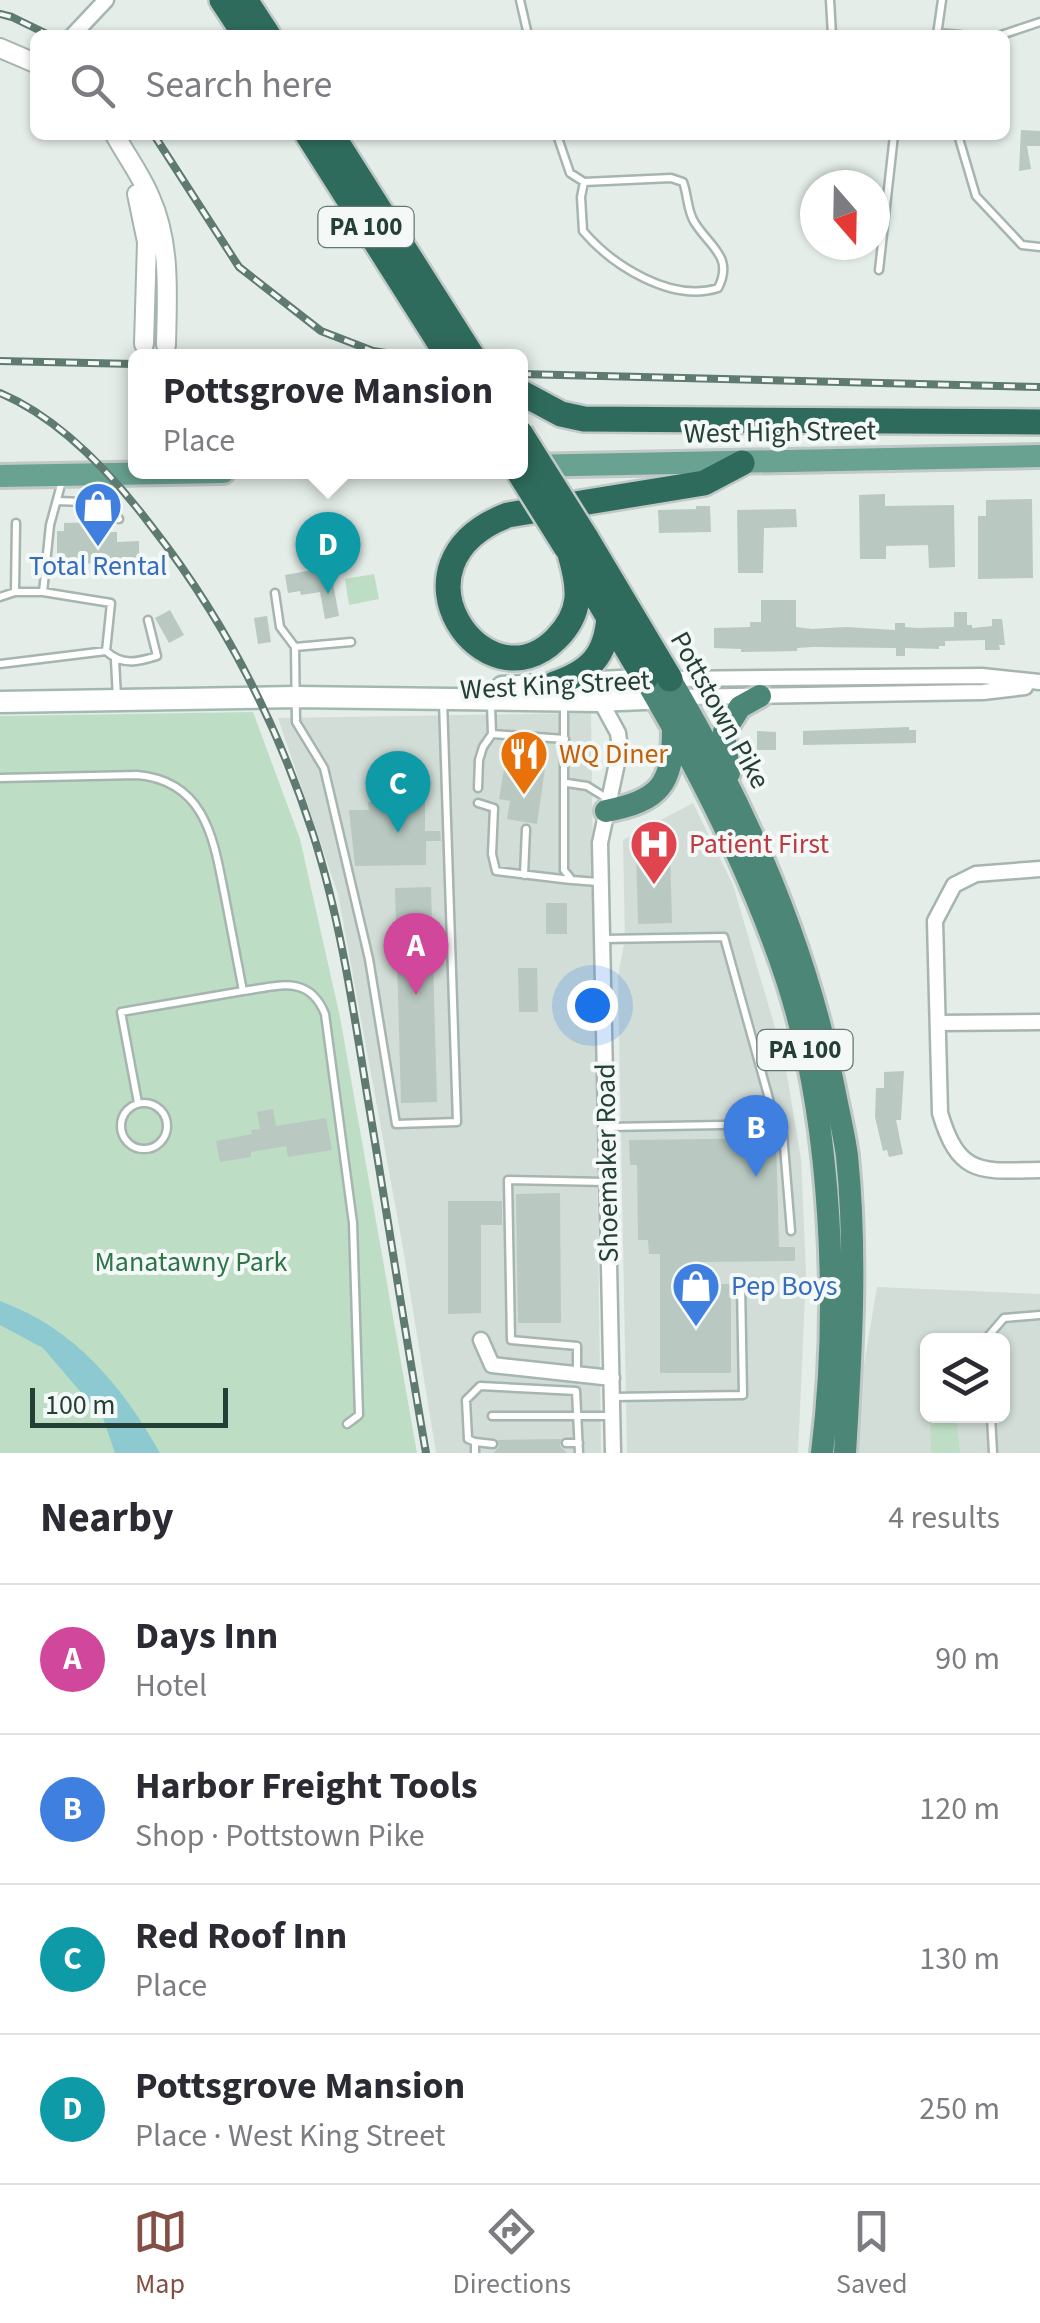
<!DOCTYPE html>
<html lang="en">
<head>
<meta charset="utf-8">
<style>
	body { margin:0; font-family:"Source Sans 3",sans-serif; background:#f2f2f3; color:#2b2b33 }
	.controls { position:absolute; right:30px; bottom:30px; display:grid; overflow:hidden; border-radius:15px; box-shadow:0 2px 8px #0004 }
	.controls button { width:90px; height:90px; display:grid; place-items:center; padding:0; border:0; border-bottom:2px solid #e1e1e2; background:#fff; color:#2b2b33; font:50px sans-serif }
	.compass { position:absolute; left:800px; top:170px; width:90px; height:90px; border-radius:50%; background:#fff; box-shadow:0 2px 8px #0004; rotate:160deg }
	.scale { position:absolute; left:30px; bottom:25px; width:198px; box-sizing:border-box; padding-left:10px; border:5px solid #233f36; border-top:0; font-size:28px; line-height:35px; white-space:nowrap; color:#233f36; -webkit-text-stroke:8px #f4f9f7; paint-order:stroke }
	.you { position:absolute; left:592px; top:1005px; width:35px; height:35px; margin:-25px; border:8px solid #fff; border-radius:50%; background:#1a73e8; box-shadow:0 0 0 15px #1a73e833 }
	.badge { display:grid; place-items:center; width:65px; height:65px; border-radius:50%; background:#845046; color:#fff; font-size:32px; font-weight:700 }
	.pin { position:absolute; translate:-50% -82px; filter:drop-shadow(0 2px 5px #0008) }
	.pin::after { content:''; position:absolute; top:52px; width:35px; height:30px; background:inherit; clip-path:polygon(0 0,100% 0,50% 100%) }
	.popup { position:absolute; left:128px; top:349px; width:400px; height:130px; box-sizing:border-box; display:grid; place-content:center; border-radius:15px; background:#fff; filter:drop-shadow(0 2px 8px #0005); font-size:32px; white-space:nowrap; color:#7c7c81 }
	.popup b { font-size:38px; color:#2b2b33 }
	.popup::after { content:''; position:absolute; left:50%; top:100%; margin-left:-20px; border:20px solid transparent; border-top-color:#fff }
	.list { margin:0; padding:0; list-style:none }
	h2 { display:flex; justify-content:space-between; align-items:center; height:130px; margin:0; padding:0 40px; font-size:42px }
	h2 small { font-size:32px; font-weight:400; color:#7c7c81 }
	.list li { display:grid; grid-template-columns:65px 1fr auto; gap:30px; align-items:center; box-sizing:border-box; height:150px; padding:0 40px; border-top:2px solid #e1e1e2 }
	.list b { display:block; font-size:38px; white-space:nowrap }
	.list p { margin:0; font-size:32px; white-space:nowrap; color:#7c7c81 }
	.list em { font-size:32px; font-style:normal; color:#7c7c81 }
	.icon { flex:none; width:55px; height:55px; fill:none; stroke:currentColor; stroke-width:2; stroke-linecap:round; stroke-linejoin:round }
	.map { position:relative; flex:none; width:1040px; height:1453px; overflow:hidden }
	.search { position:absolute; background:#fff; box-shadow:0 2px 8px #0004; left:30px; right:30px; top:30px; height:110px; display:flex; align-items:center; gap:25px; box-sizing:border-box; padding:0 35px; border-radius:15px; color:#7c7c81; font-size:38px }
	.sheet { height:730px; background:#fff }
	nav { display:flex; justify-content:space-around; align-items:center; box-sizing:border-box; height:140px; border-top:2px solid #e1e1e2; background:#fff; font-size:28px; color:#7c7c81 }
	nav a { display:grid; justify-items:center; gap:5px }
	nav .on { color:#845046 }
	.map>svg:first-child { display:block }
	.built { fill:#d2ddd7; fill-rule:evenodd }
	.green { fill:#bddec5 }
	.water { fill:#8cc9d1 }
	.building { fill:#b9c8c1 }
	.lines { fill:none; stroke-linecap:round; stroke-linejoin:round }
	.service-casing { stroke:#a6b5af; stroke-width:11 }
	.minor-casing { stroke:#a6b5af; stroke-width:19 }
	.tertiary-casing { stroke:#a6b5af; stroke-width:22 }
	.secondary-casing { stroke:#a2b9b0; stroke-width:25 }
	.primary-casing { stroke:#c1c9c7; stroke-width:28 }
	.trunk-casing { stroke:#c1c9c7; stroke-width:28 }
	.motorway-casing { stroke:#c1c9c7; stroke-width:30 }
	.service { stroke:#fff; stroke-width:6 }
	.minor { stroke:#fff; stroke-width:14 }
	.tertiary { stroke:#fff; stroke-width:18 }
	.secondary { stroke:#fff; stroke-width:20 }
	.primary { stroke:#69a291; stroke-width:22 }
	.trunk { stroke:#4c8676; stroke-width:22 }
	.motorway { stroke:#2f6b5c; stroke-width:25 }
	.rail-casing { stroke:#5e7a71; stroke-width:8 }
	.rail { stroke:#f4f9f7; stroke-width:4; stroke-dasharray:11; stroke-linecap:butt }
	.motorway-bridge-casing { stroke:#c1c9c7; stroke-width:30; stroke-linecap:butt }
	.motorway-bridge { stroke:#2f6b5c; stroke-width:25 }
	.labels { text-anchor:middle; dominant-baseline:central; stroke-width:8; stroke-linejoin:round; paint-order:stroke }
	.shield { fill:#f4f9f7; stroke:#627770; stroke-width:2.5 }
	.shield-label { font-size:25px; font-weight:bold; fill:#233f36 }
	.street-label { font-size:28px; fill:#233f36; stroke:#f4f9f7 }
	.shop-label { font-size:28px; fill:#366cbe; stroke:#f4f9f7 }
	.food-label { font-size:28px; fill:#c56008; stroke:#f4f9f7; text-anchor:start }
	.health-label { font-size:28px; fill:#be3a42; stroke:#f4f9f7; text-anchor:start }
	.park-label { font-size:28px; fill:#2d7547; stroke:#f4f9f7 }
</style>
</head>
<body>
<div class="map">
<svg width="1040" height="1453" viewBox="0 0 1040 1453">
	<rect width="100%" height="100%" fill="#e4ede8"/>
	<!-- built -->
	<path class="built" d="M591,713L601,1453H436L403,1248L338,894L278,718Z
		M693,803L733,885L784,1058L801,1159L806,1272L798,1453H627L618,976L625,939L623,840Z
		M877,1287L1040,1294V1453H849ZM928,1340H1002V1416H928Z"/>
	<!-- green -->
	<path class="green" d="M374,574L379,599L349,605L345,579Z
		M253,712L300,839L340,1017L417,1453H0V716Z
		M930,1416H956L960,1453H931Z"/>
	<!-- water -->
	<path class="water" d="M0,1301C74,1328 122,1385 160,1453H115L103,1418L43,1348L0,1325Z"/>
	<!-- building -->
	<path class="building" d="M1021,130L1040,131V146H1027L1031,169L1019,171Z
		M885,494V506L954,505L955,567L929,568L928,545L886,546V559H860L859,495Z
		M1032,499L1033,578L978,579V516H986V500Z
		M696,506H710L711,532L659,533L658,510L696,509Z
		M796,509L797,527L764,528L763,573H738L737,510Z
		M109,522V532H117V542L139,541V561L57,565V531H64V523Z
		M330,567L339,616L325,619L320,592L301,595L300,591L288,593L285,575Z
		M761,600H796V627L812,629L846,627L895,630V623H905V627L917,628L954,627V612H967V625H972V628L992,626V619H1002L1005,645H999L1000,650H985V640L945,641V646H939V649L905,648V656H896V648L812,647L797,648V651L741,652V649L714,648V628L750,627V622H761Z
		M170,610L184,635L169,643L155,618Z
		M267,616L271,642L258,644L254,618Z
		M909,727V730H916V743L803,745V731Z
		M757,731L776,732V750H757Z
		M515,763L545,768L537,824L507,819L510,801L499,799L504,769L514,770Z
		M425,801V831H440L441,841H426V865L355,866L349,810H369L368,802Z
		M670,847L672,923L638,924L636,848Z
		M431,887L437,1102L401,1103L395,888Z
		M546,903H567V934H546Z
		M518,968H537L538,1012H519Z
		M904,1071L901,1120H896L903,1154L889,1157L887,1150L883,1151L875,1117L876,1088H884V1072Z
		M273,1109L276,1126L326,1118L332,1150L288,1157L286,1146L251,1152V1157L220,1162L216,1141L252,1134L251,1130L260,1129L257,1112Z
		M776,1138L779,1247H795V1261L701,1262L702,1284H731V1373H660V1254H649L648,1240H638L637,1165H630L629,1140Z
		M560,1193L561,1323H518L516,1194Z
		M448,1201H502V1225H481V1313L448,1314Z
		M561,1439L560,1446L567,1453H493L499,1447L498,1440Z"/>
	<g class="lines">
		<!-- service casing -->
		<g class="service-casing">
			<path id="service" d="M520,0L528,35
				M830,0L832,35
				M937,33L961,35
				M937,35L942,0
				M1001,35L1040,22
				M557,135L570,173L584,182L671,178L683,182C688,195 687,212 695,223C710,247 734,257 718,288C671,303 612,265 583,231L581,197L584,182
				M958,135L976,196L1022,245L1040,247
				M879,270L894,135
				M93,478L95,502
				M58,501L107,503L119,519
				M15,592L16,523
				M275,593L280,627L295,647L296,722L324,768L369,959L396,1124L457,1122L443,701
				M0,597L15,592H43
				M295,647L351,642
				M106,651C122,666 138,662 157,656L148,620
				M115,660L117,698
				M0,664L106,651L111,603L43,592L50,525L62,481
				M564,706V870L572,880L598,882
				M492,734L565,739
				M0,778L137,775C207,781 214,842 225,897C231,928 237,960 243,991C278,986 309,974 325,1014L353,1223L359,1415L347,1424
				M567,783L587,786L608,799
				M478,788L479,760L483,747L492,734L491,705
				M478,803L494,808L492,854L496,871L571,880
				M524,875L526,829
				M603,939L724,937L776,1124L608,1127
				M121 1126a23 23 0 1 1 46 0a23 23 0 1 1-46 0Z
				M138,1103L121,1012L243,991
				M776,1124L783,1134L791,1231
				M985,1340L1004,1318L1040,1315
				M577,1374V1346L511,1340L508,1180L606,1182
				M613,1397L743,1395L741,1285
				M492,1416H611
				M991,1416L993,1453
				M475,1442L493,1444
				M566,1443H579
				M475,1453V1442L468,1439L466,1400L480,1386L576,1391L579,1453"/>
		</g>
		<!-- minor casing -->
		<g class="minor-casing">
			<path id="minor" d="M73,35L106,0
				M670,679L982,676L1040,682
				M681,697L983,692L1025,687
				M600,700L618,733L620,749L600,843L613,1453
				M1040,869L976,874L954,885L935,921L940,1113C959,1177 981,1171 1040,1170
				M939,1023L1040,1022
				M481,1340L492,1365L612,1378"/>
		</g>
		<!-- tertiary casing -->
		<g class="tertiary-casing">
			<path id="tertiary" d="M0,48L35,63
				M115,135C126,155 141,175 150,197C171,243 167,295 166,345
				M137,194L147,242L144,344"/>
		</g>
		<!-- secondary casing -->
		<g class="secondary-casing">
			<path id="secondary" d="M502,687L658,679
				M0,702L295,697L597,701L668,698"/>
		</g>
		<!-- primary casing -->
		<g class="primary-casing">
			<path id="primary" d="M524,466L1040,456
				M0,476L223,472"/>
		</g>
		<!-- trunk casing -->
		<g class="trunk-casing">
			<path id="trunk" d="M645,679C702,775 752,874 787,980C832,1119 840,1308 822,1453
				M670,679C746,807 806,943 834,1088C838,1110 844,1133 847,1156C857,1254 851,1355 845,1453
				M729,773L724,732L740,707L760,696
				M606,811C660,801 673,784 673,730"/>
		</g>
		<!-- motorway casing -->
		<g class="motorway-casing">
			<path id="motorway" d="M222,0L245,35
				M245,0L268,35
				M308,135L448,356
				M332,135L472,356
				M520,392L561,414L584,419L1040,422
				M586,538L670,679
				M570,554C580,588 583,612 556,639C485,710 381,563 508,515L704,483L742,463
				M580,569L645,679
				M554,684C590,672 606,656 609,617"/>
		</g>
		<!-- service -->
		<use href="#service" class="service"/>
		<!-- minor -->
		<use href="#minor" class="minor"/>
		<!-- tertiary -->
		<use href="#tertiary" class="tertiary"/>
		<!-- secondary -->
		<use href="#secondary" class="secondary"/>
		<!-- primary -->
		<use href="#primary" class="primary"/>
		<!-- trunk -->
		<use href="#trunk" class="trunk"/>
		<!-- motorway -->
		<use href="#motorway" class="motorway"/>
		<!-- rail casing -->
		<g class="rail-casing">
			<path id="rail" d="M0,14L12,17L49,35
				M154,135L239,267L321,331L373,351L405,356
				M0,361L135,364
				M520,374L1040,387
				M0,393C61,419 112,474 152,527C224,619 277,723 313,834C340,918 353,1007 367,1094C387,1213 405,1333 426,1453"/>
		</g>
		<!-- rail -->
		<use href="#rail" class="rail"/>
		<!-- motorway-bridge casing -->
		<g class="motorway-bridge-casing">
			<path id="motorway-bridge" d="M520,433L586,538
				M519,472L566,547"/>
		</g>
		<!-- motorway-bridge -->
		<use href="#motorway-bridge" class="motorway-bridge"/>
	</g>
	<!-- icons -->
	<defs>
		<g id="shop-pin" transform="scale(2.5)"><path d="M0 17L-7.5 6A9.5 9.5 0 1 1 7.5 6Z" fill="#3f7fe0" stroke="#f4f9f7"/><path d="M-5-2.5h2.3a2.7 3.5 0 0 1 5.4 0H5L5.5 6h-11ZM-1.5-2.5h3a1.5 2.3 0 0 0-3 0Z" fill="#fff"/></g>
		<g id="restaurant-pin" transform="scale(2.5)"><path d="M0 17L-7.5 6A9.5 9.5 0 1 1 7.5 6Z" fill="#e8710a" stroke="#f4f9f7"/><path d="M-5-6h1v4h1v-4h1v4h1v-4h1v5L-1.5 .5V6h-2V.5L-5-1ZM5-6V6H3V1.5H1.5Q1.5-4 5-6Z" fill="#fff"/></g>
		<g id="hospital-pin" transform="scale(2.5)"><path d="M0 17L-7.5 6A9.5 9.5 0 1 1 7.5 6Z" fill="#e0444e" stroke="#f4f9f7"/><path d="M-5-5h3v3.5h4V-5h3V5h-3V1.5h-4V5h-3Z" fill="#fff"/></g>
	</defs>
	<g fill-rule="evenodd">
		<use href="#shop-pin" x="98" y="506"/>
		<use href="#restaurant-pin" x="524" y="754"/>
		<use href="#hospital-pin" x="654" y="844"/>
		<use href="#shop-pin" x="696" y="1286"/>
	</g>
	<g class="labels">
		<!-- shield labels -->
		<g class="shield">
			<rect x="318.5" y="207" width="95" height="40" rx="8"/>
			<rect x="757.5" y="1030" width="95" height="40" rx="8"/>
		</g>
		<g class="shield-label">
			<text x="366" y="227">PA 100</text>
			<text x="805" y="1050">PA 100</text>
		</g>
		<!-- street labels -->
		<g class="street-label">
			<text transform="translate(780 432) rotate(-1)">West High Street</text>
			<text transform="translate(555 685) rotate(-3)">West King Street</text>
			<text transform="translate(720 710) rotate(61)">Pottstown Pike</text>
			<text transform="translate(607 1163) rotate(-91)">Shoemaker Road</text>
		</g>
		<!-- shop labels -->
		<g class="shop-label">
			<text x="98" y="566">Total Rental</text>
			<text x="731" y="1286" text-anchor="start">Pep Boys</text>
		</g>
		<!-- food labels -->
		<g class="food-label">
			<text x="559" y="754">WQ Diner</text>
		</g>
		<!-- health labels -->
		<g class="health-label">
			<text x="689" y="844">Patient First</text>
		</g>
		<!-- park labels -->
		<g class="park-label">
			<text x="191" y="1262">Manatawny Park</text>
		</g>
	</g>
</svg>
<div class="controls">
<button><svg class="icon" aria-label="layers" viewBox="0 0 24 24"><path d="M12 4l9 5-9 5-9-5zM3 14l9 5 9-5"/></svg></button>
</div>
<svg class="compass" viewBox="-18 -18 36 36"><path d="M0-13l5 13h-10z" fill="#e53935"/><path d="M0 13l5-13h-10z" fill="#7c7c81"/></svg>
<div class="scale">100 m</div>
<div class="you"></div>
<div class="pin badge" style="left:416px;top:995px;background:#d1479c">A</div>
<div class="pin badge" style="left:756px;top:1177px;background:#3f7fe0">B</div>
<div class="pin badge" style="left:398px;top:833px;background:#0f9aa8">C</div>
<div class="pin badge" style="left:328px;top:594px;background:#0f9aa8">D</div>
<div class="popup"><b>Pottsgrove Mansion</b>Place</div>
<div class="search"><svg class="icon" aria-label="search" viewBox="0 0 24 24"><circle cx="10" cy="10" r="6"/><path d="M15 15l6 6"/></svg>Search here</div>
</div>
<section class="sheet">
<h2>Nearby<small>4 results</small></h2>
<ul class="list">
<li><span class="badge" style="background:#d1479c">A</span><div><b>Days Inn</b><p>Hotel</p></div><em>90 m</em></li>
<li><span class="badge" style="background:#3f7fe0">B</span><div><b>Harbor Freight Tools</b><p>Shop · Pottstown Pike</p></div><em>120 m</em></li>
<li><span class="badge" style="background:#0f9aa8">C</span><div><b>Red Roof Inn</b><p>Place</p></div><em>130 m</em></li>
<li><span class="badge" style="background:#0f9aa8">D</span><div><b>Pottsgrove Mansion</b><p>Place · West King Street</p></div><em>250 m</em></li>
</ul>
</section>
<nav>
<a class="on"><svg class="icon" aria-label="map" viewBox="0 0 24 24"><path d="M3 6l6-2 6 2 6-2v14l-6 2-6-2-6 2zM9 4v14M15 6v14"/></svg>Map</a>
<a><svg class="icon" aria-label="directions" viewBox="0 0 24 24"><path d="M12 3l9 9-9 9-9-9zM9 14v-3h6M13 9l2 2-2 2"/></svg>Directions</a>
<a><svg class="icon" aria-label="saved" viewBox="0 0 24 24"><path d="M7 4h10v16l-5-4-5 4z"/></svg>Saved</a>
</nav>
</body>
</html>
